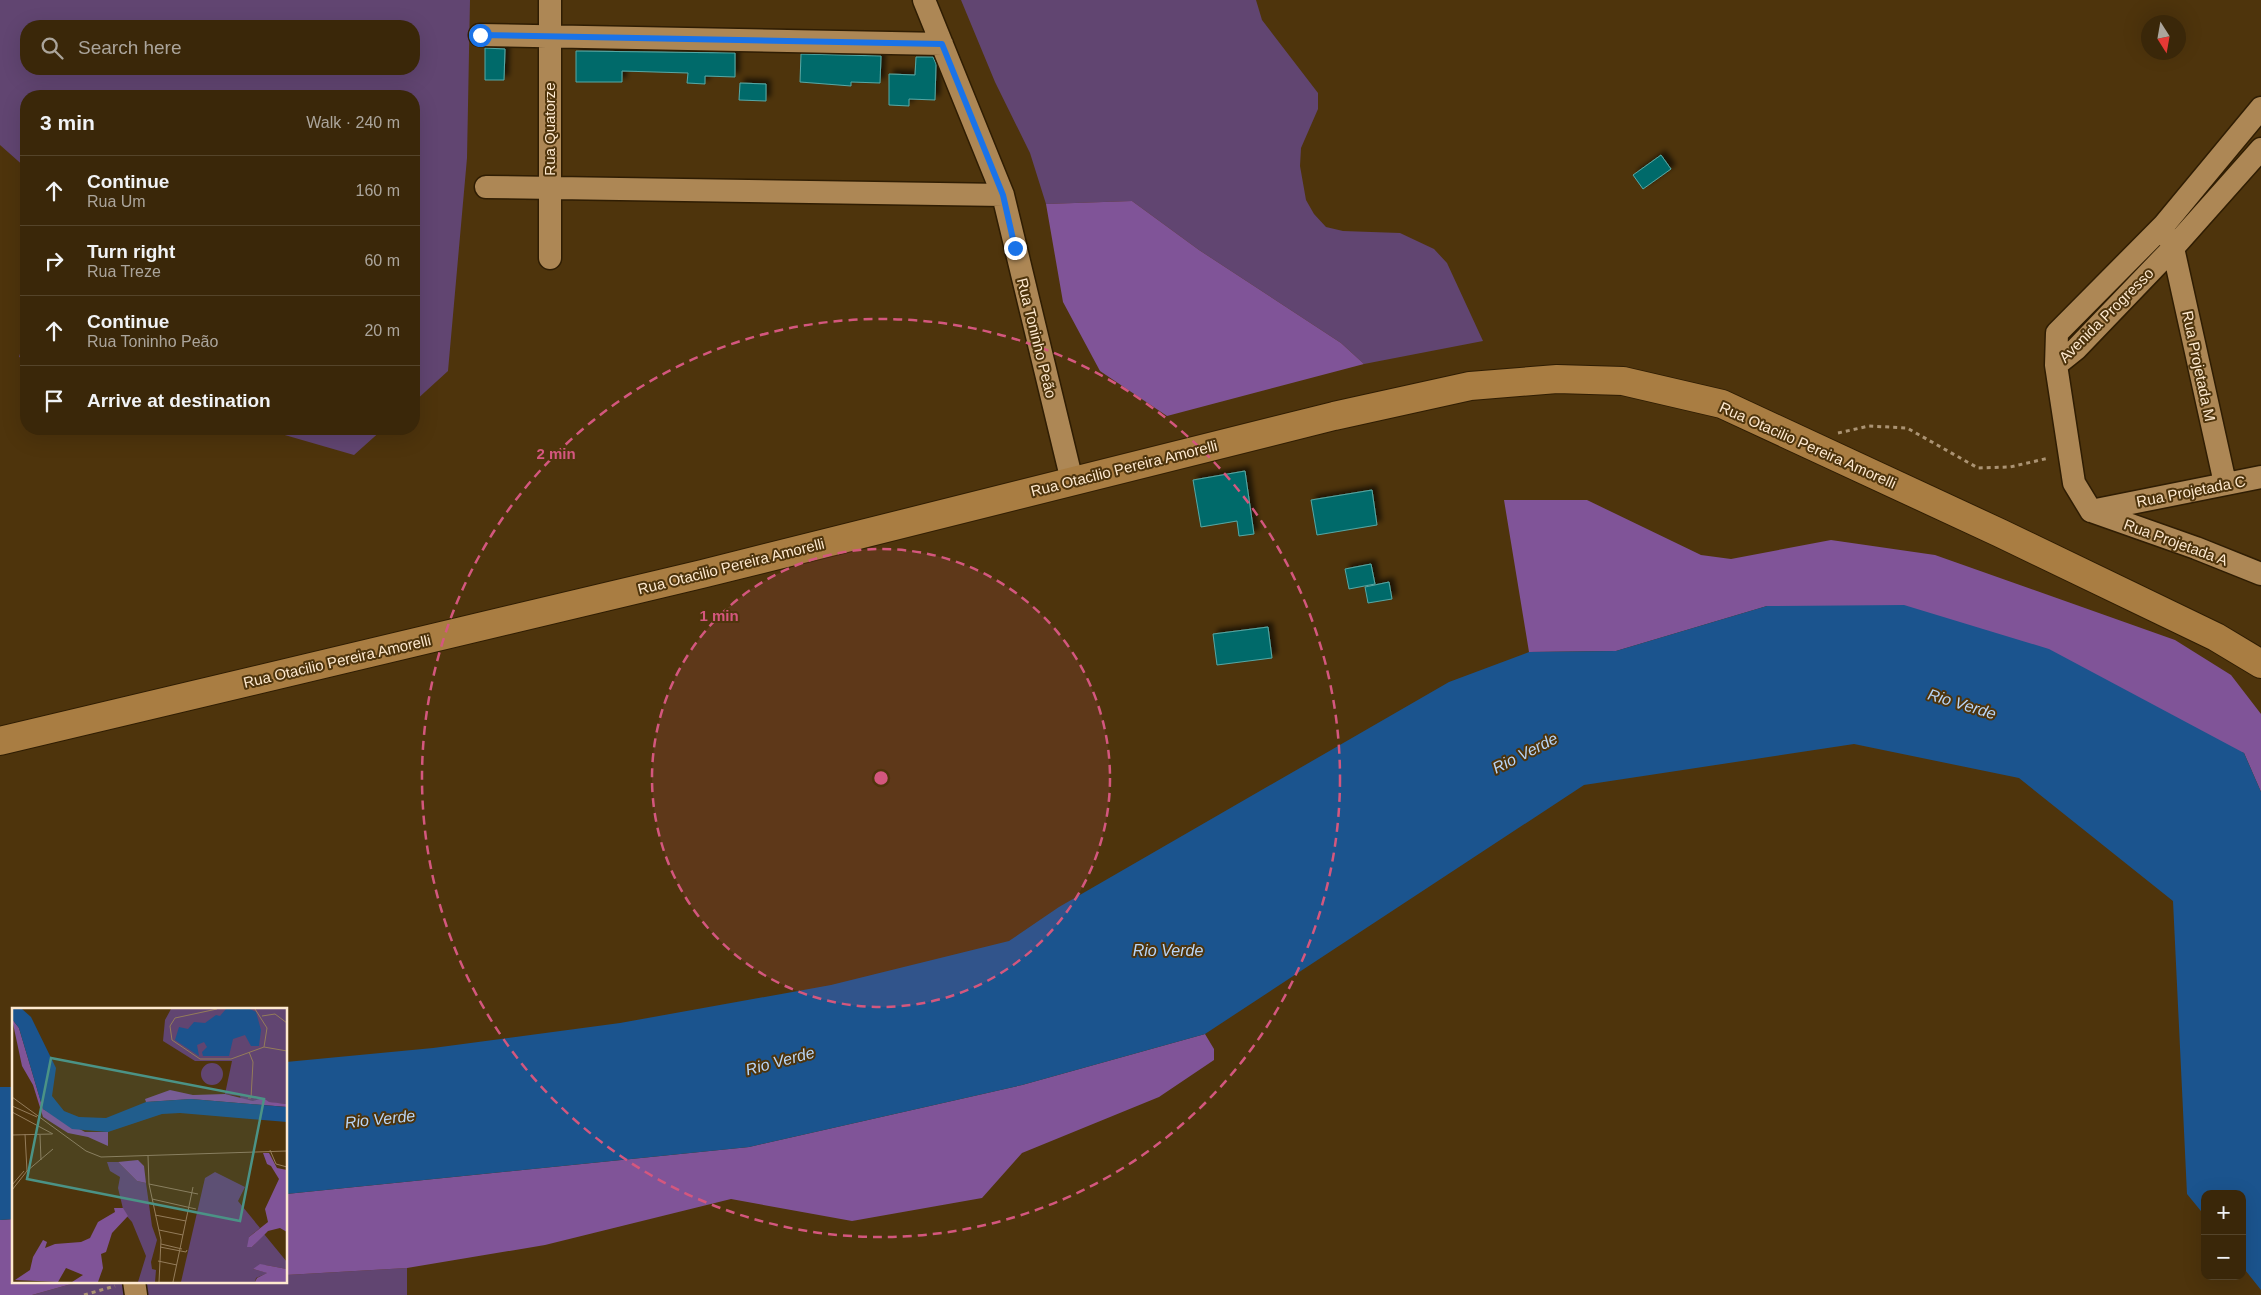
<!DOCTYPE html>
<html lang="en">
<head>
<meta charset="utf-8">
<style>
	body { margin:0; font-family:Helvetica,sans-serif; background:#412f12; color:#f1f3f6 }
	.controls { position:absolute; right:15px; bottom:15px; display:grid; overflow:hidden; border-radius:10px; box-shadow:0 5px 20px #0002 }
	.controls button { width:45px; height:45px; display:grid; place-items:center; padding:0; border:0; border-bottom:1px solid #54442a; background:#3a2709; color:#f1f3f6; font:25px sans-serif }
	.compass { position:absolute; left:2141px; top:15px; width:45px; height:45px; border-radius:50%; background:#3a2709; box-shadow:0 5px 20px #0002; rotate:169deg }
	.stop { position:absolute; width:15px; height:15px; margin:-11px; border:4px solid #1a73e8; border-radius:50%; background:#fff }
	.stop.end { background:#1a73e8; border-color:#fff; box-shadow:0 1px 5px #0008 }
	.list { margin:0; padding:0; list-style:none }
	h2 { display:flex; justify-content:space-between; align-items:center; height:65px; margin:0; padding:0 20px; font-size:21px }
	h2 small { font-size:16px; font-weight:400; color:#aba59c }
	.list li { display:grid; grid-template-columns:32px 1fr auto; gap:15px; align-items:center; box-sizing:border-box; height:70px; padding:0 20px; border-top:1px solid #54442a }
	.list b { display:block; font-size:19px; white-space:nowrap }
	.list p { margin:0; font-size:16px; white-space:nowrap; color:#aba59c }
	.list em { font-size:16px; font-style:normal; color:#aba59c }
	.icon { flex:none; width:28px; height:28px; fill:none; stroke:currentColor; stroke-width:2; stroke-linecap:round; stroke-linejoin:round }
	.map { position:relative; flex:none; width:2261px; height:1295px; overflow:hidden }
	.search { position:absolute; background:#3a2709; box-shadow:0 5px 20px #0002; left:20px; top:20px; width:400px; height:55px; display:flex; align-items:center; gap:12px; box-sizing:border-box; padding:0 18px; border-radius:20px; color:#aba59c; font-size:19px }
	.panel { position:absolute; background:#3a2709; box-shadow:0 5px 20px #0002; left:20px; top:90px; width:400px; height:345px; border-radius:20px }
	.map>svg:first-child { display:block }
	.green { fill:#614571; fill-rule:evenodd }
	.forest { fill:#805498 }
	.water { fill:#1b548e }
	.building { fill:#046b6a; stroke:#55a8a6; filter:url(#shadow) }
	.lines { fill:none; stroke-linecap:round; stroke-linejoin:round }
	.minor-casing { stroke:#2f1d03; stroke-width:25 }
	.primary-casing { stroke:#2f1d03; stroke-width:30 }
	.path { stroke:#ab9373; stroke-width:3; stroke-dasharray:4 4; stroke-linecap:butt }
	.minor { stroke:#ad8755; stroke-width:22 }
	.primary { stroke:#a97d42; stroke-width:28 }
	.route { stroke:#1a73e8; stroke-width:6 }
	.ring { fill:none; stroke:#d4577e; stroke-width:2.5; stroke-dasharray:9 6 }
	.labels { text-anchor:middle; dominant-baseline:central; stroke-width:4; stroke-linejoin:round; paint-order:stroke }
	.street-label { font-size:15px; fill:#fee9cf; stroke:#4e340c }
	.water-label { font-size:16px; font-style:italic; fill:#b8d5f7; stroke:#4e340c }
	.inset-road { fill:none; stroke:#947c5a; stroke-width:1 }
	.view { fill:#4b9386; fill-opacity:0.15; stroke:#4b9386; stroke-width:2.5 }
	.inset-edge { fill:none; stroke:#fee9cf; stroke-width:2.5 }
	.centre { fill:#d4577e; stroke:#4e340c; stroke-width:2.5 }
	.ring-label { font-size:15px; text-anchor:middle; font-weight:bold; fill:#d4577e; stroke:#4e340c; stroke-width:4; stroke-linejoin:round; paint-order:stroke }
</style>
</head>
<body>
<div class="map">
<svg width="2261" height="1295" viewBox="0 0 2261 1295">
	<defs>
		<filter id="shadow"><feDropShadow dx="4.5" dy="-4.5" stdDeviation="2.5" flood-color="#0009"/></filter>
	</defs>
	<rect width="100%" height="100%" fill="#4e340c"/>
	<!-- green -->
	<path class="green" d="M0,0H470L467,158L448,371L414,402V96H26V168L0,145ZM26,26H414V69H26Z
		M961,0H1256L1262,20L1318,93V109L1301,148L1300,166L1306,200L1314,214L1326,227L1343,231L1400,233L1434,249L1447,263L1483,341L1364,364L1341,343L1199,250L1132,201L1046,204L1030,153L995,82Z
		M26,333V359L19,357Z
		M264,429H383L354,455Z
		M407,1268V1295H32L82,1281H286V1275Z"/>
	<!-- forest -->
	<path class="forest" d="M1132,201L1199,250L1341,343L1364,364L1167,416L1100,371L1063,302L1046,204Z
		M1504,500H1587L1701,555L1731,559L1831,540L1935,555L2175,640L2231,675L2261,714V792L2244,753L1767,606L1616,651L1529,652Z
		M1205,1034L1214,1049V1060L1159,1097L1022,1153L982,1198L852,1221L731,1199L545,1245L407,1268L286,1275V1194L749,1147L1022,1085Z
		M14,1219V1281H82L32,1295H0V1220Z"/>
	<!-- water -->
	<path class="water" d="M1904,605L2049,649L2244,753L2261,792V1290L2242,1266V1194H2205V1216L2187,1194L2173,901L2019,778L1854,744L1584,785L1205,1034L1022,1085L749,1147L286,1194V1062L433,1048L620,1023L831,985L1009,941L1059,907L1449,682L1529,652L1616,651L1767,606Z
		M0,1087H14V1219L0,1220Z"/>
	<!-- building -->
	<path class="building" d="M485,48L505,49L504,80H485Z
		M576,51L735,53V77L705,76V84L687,83L688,73L622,71V82H576Z
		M801,54L881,56L880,83L851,82V86L800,82Z
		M916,57H933L936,64L935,100L909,99V106L889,105V74L915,75Z
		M740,83L766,84V101L739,100Z
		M1661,155L1671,169L1643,189L1633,175Z
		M1245,471L1254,534L1239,536L1237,521L1201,527L1193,480Z
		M1372,490L1377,525L1317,535L1311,500Z
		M1371,564L1375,584L1349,589L1345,569Z
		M1389,582L1392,599L1368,603L1365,587Z
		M1268,627L1272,658L1217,665L1213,634Z"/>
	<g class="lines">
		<!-- minor casing -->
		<g class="minor-casing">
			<path id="minor" d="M550,0V258
				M924,0L1003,195L1072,481
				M480,35L942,44
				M486,187L1003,195
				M2169,238L2173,248L2225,483
				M2056,365L2076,349L2173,248L2261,149
				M2091,511L2074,483L2056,365L2057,333L2164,225L2261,108
				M2091,511L2196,548L2261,574
				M2091,511L2261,477
				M134,1281L136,1295"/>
		</g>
		<!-- primary casing -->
		<g class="primary-casing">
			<path id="primary" d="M0,741L702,574L1334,416L1470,386L1557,379L1623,381L1722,404L2000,533L2216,637L2261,664"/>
		</g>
		<!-- path -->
		<path class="path" d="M1838,433L1869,426L1907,428L1978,468L2010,467L2049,458
			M84,1295L115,1286"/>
		<!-- minor -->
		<use href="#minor" class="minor"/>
		<!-- primary -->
		<use href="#primary" class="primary"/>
	</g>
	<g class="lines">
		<!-- route -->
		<path class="route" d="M480,35L942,44L1003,195L1015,248"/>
	</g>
	<!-- distance rings -->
	<circle cx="881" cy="778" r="229" fill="#d4577e" fill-opacity=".12"/>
	<g class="ring">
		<circle cx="881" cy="778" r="229"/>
		<circle cx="881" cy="778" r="459"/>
	</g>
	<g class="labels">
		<!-- street labels -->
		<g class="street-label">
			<text transform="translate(549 129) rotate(-90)">Rua Quatorze</text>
			<text transform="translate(2106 315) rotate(-45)">Avenida Progresso</text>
			<text transform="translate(1037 338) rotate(76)">Rua Toninho Peão</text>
			<text transform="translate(2199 366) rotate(78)">Rua Projetada M</text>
			<text transform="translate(1808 445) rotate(24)">Rua Otacilio Pereira Amorelli</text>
			<text transform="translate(1124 468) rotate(-14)">Rua Otacilio Pereira Amorelli</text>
			<text transform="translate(2191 491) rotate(-11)">Rua Projetada C</text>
			<text transform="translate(2176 542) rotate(20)">Rua Projetada A</text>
			<text transform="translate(731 566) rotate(-14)">Rua Otacilio Pereira Amorelli</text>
			<text transform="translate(337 661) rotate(-13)">Rua Otacilio Pereira Amorelli</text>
		</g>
		<!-- water labels -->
		<g class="water-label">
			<text transform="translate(1962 704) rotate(17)">Rio Verde</text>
			<text transform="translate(1525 753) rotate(-27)">Rio Verde</text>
			<text x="1168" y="950">Rio Verde</text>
			<text transform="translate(780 1061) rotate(-15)">Rio Verde</text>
			<text transform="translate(380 1119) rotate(-6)">Rio Verde</text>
		</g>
	</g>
	<!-- overview -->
	<g transform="translate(12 1008)">
		<rect width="275" height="275" fill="#4e340c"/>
		<path d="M159,1H275V96L229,92L228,88L213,86L220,53H183L151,33L153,12ZM189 66a11 11 0 1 1 22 0a11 11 0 1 1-22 0ZM95,154H106L125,173L134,175L140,218L145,232L139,254L140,261L144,262L143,274H126L134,248L120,214L112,205L106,180L108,169L98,163ZM203,164L233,179L226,193L248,220L237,229L240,239L252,226L275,254V261L253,257L241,261L256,265L244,270L243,274H169L193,170Z" fill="#614571"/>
		<path d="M0,11L7,20L31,101L73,124H96V138L76,129L56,125L31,109L21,77L10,58ZM158,82L181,87L213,86L241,93L251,90L257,94L275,96V99L179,91L134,94L133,91ZM251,145H257L265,160L275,162V224L268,220L256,223L240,239H235L237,229L256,214L253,201L267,171L259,158L255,156ZM126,152L132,158L134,175L125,173L106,154ZM102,200H111L116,208L100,225L94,244L89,246L91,260L86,274H60L71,267L54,260L46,274L3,272L18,262L21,249L31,232L35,234L33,240L43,236L69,234L78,230L86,214L103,204ZM248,256L275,261V274H243L245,270L255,265L241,261Z" fill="#805498"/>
		<path d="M0,1H10L19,9L44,60L40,88L52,103L67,109L94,110L134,94L179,91L275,99V114L168,105L150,106L96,124L60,121L31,101L7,20L0,11ZM214,1H238L244,4L249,22L247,38H239L233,27L221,31L217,48H191L190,44L195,39L192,34L185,37L187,48L163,32L167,19L176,21L182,14L193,15L204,7L208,8Z" fill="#1b548e"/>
		<path class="inset-road" d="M205,1L163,10L158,18L160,32L188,51H219L252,39L275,43M243,1L255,20L252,39M250,8L263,6L275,15M0,89L74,143L89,149L275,143M236,90H239L241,54L237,44M0,98L25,109M0,104L41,126M13,126L15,163M0,127L40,126M28,127L29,152M258,142L264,156L275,159M136,148L137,176L149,232L147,274M137,176L186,186M0,177L12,163M0,182L15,163L41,141M140,191L184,201M143,207L174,213M147,222L171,227M149,236L170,241M148,239L174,244L175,242M146,253L165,257M161,274L181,179"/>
		<path class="view" d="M39,50L252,91L228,213L15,171Z"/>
		<rect width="275" height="275" class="inset-edge"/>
	</g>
	<circle cx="881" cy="778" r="8" class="centre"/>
	<g class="ring-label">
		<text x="556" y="459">2 min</text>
		<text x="719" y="621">1 min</text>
	</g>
</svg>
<div class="controls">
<button>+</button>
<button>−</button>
</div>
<svg class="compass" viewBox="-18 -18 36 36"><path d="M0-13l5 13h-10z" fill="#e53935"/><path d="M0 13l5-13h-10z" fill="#aba59c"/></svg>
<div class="stop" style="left:480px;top:35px"></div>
<div class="stop end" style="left:1015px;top:248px"></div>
<div class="search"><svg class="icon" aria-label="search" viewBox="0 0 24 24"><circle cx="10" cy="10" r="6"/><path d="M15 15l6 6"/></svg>Search here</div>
<section class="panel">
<h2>3 min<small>Walk · 240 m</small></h2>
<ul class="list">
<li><svg class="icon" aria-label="ahead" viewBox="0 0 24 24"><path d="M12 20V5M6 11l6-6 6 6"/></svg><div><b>Continue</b><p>Rua Um</p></div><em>160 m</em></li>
<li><svg class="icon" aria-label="right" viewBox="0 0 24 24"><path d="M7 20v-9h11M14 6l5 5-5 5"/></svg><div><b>Turn right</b><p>Rua Treze</p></div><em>60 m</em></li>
<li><svg class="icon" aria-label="ahead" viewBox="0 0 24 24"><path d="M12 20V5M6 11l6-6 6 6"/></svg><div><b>Continue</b><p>Rua Toninho Peão</p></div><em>20 m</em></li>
<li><svg class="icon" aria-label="arrive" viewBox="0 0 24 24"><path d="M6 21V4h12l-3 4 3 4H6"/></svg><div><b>Arrive at destination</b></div></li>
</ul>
</section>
</div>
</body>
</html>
